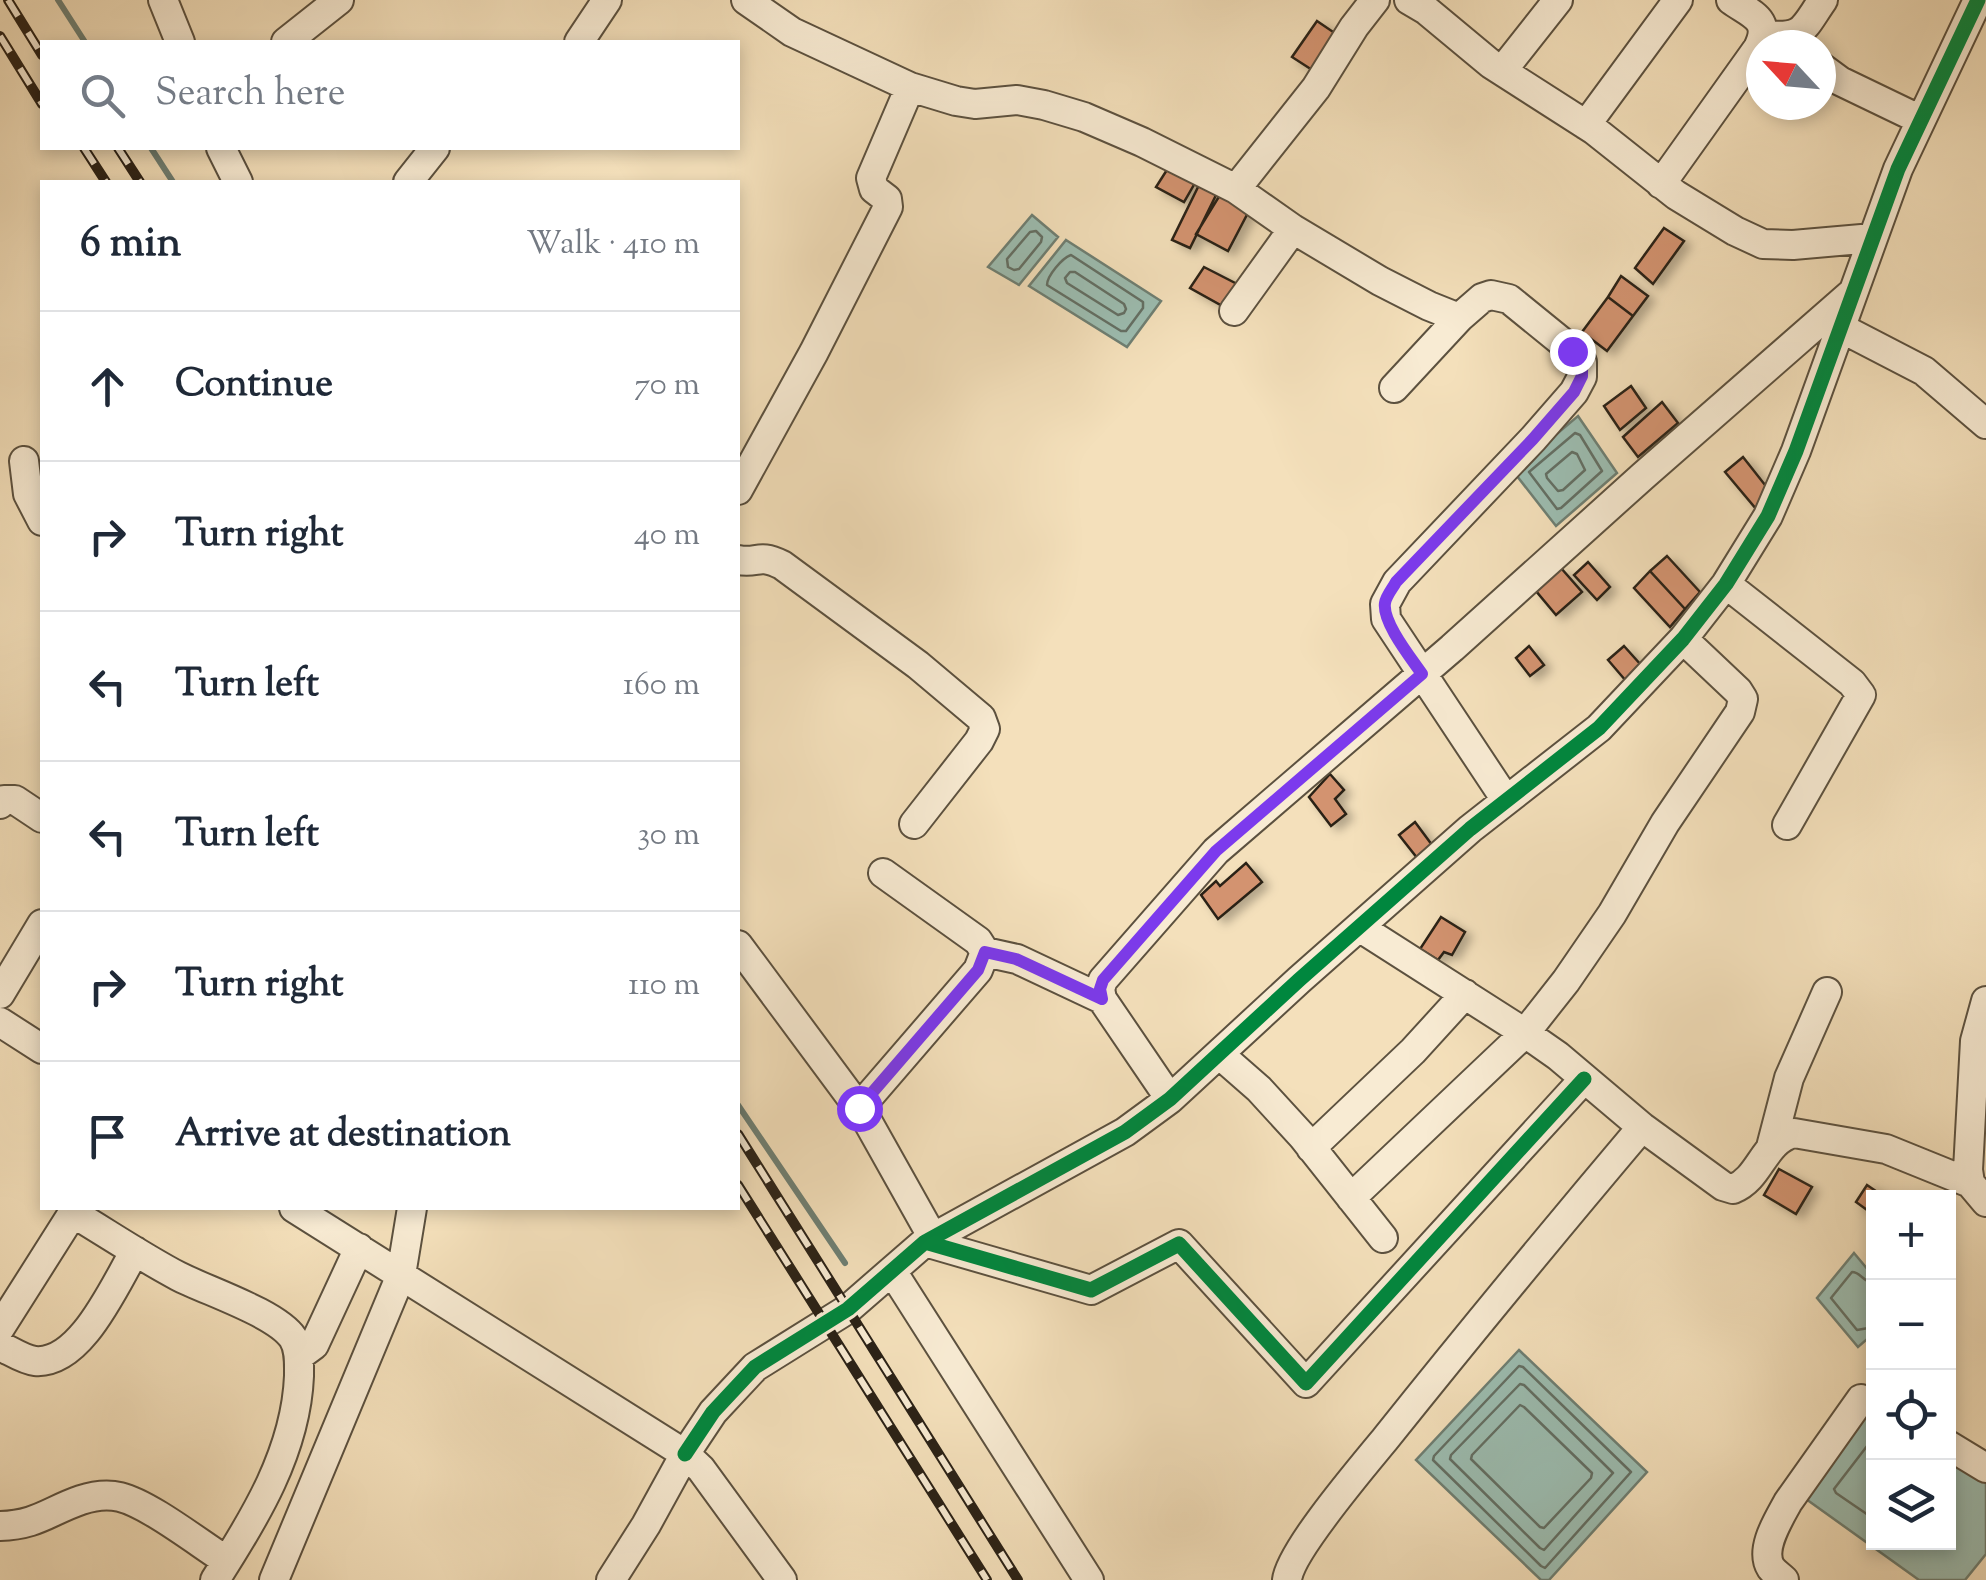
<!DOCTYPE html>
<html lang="en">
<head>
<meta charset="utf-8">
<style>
	body { margin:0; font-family:"Sorts Mill Goudy",serif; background:#f6f6f7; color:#1f2937 }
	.controls { position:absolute; right:30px; bottom:30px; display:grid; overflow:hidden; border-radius:0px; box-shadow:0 5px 15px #0003 }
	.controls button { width:90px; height:90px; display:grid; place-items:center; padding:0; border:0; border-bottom:2px solid #e0e1e3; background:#fff; color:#1f2937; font:50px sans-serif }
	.compass { position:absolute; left:1746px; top:30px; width:90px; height:90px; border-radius:50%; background:#fff; box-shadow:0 5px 15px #0003; rotate:296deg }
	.stop { position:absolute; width:30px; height:30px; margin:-22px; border:8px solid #7c3aed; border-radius:50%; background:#fff }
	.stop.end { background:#7c3aed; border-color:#fff; box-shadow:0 2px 10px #0008 }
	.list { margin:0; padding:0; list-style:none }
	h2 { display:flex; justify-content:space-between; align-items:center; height:130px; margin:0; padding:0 40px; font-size:42px }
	h2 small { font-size:32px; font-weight:400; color:#747a83 }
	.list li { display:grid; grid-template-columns:65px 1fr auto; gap:30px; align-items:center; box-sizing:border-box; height:150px; padding:0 40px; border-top:2px solid #e0e1e3 }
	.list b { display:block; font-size:38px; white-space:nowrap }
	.list em { font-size:32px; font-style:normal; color:#747a83 }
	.icon { flex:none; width:55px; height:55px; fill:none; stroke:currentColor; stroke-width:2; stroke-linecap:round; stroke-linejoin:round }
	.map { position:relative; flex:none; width:1986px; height:1580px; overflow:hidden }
	.search { position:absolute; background:#fff; box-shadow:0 5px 15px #0003; left:40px; top:40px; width:700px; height:110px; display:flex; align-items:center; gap:25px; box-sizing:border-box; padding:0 35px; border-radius:0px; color:#747a83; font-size:38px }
	.panel { position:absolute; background:#fff; box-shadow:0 5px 15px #0003; left:40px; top:180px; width:700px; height:1030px; border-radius:0px }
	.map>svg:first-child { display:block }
	.water { fill:#9cbdb1; stroke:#6e7f73; stroke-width:2.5 }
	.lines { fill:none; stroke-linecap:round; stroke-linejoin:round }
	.shore { stroke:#636f64; stroke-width:2.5 }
	.stream { stroke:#6e7f73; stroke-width:6 }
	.building { fill:#d3936f; stroke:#2a2116; stroke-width:2.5; filter:url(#shadow) }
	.minor-casing { stroke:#5c513f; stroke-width:32 }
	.minor { stroke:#f8ebd3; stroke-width:28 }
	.rail-casing { stroke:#2a2116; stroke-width:10 }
	.rail { stroke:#f8ebd3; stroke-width:6; stroke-dasharray:19; stroke-linecap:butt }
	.cycleway-casing { stroke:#f8ebd3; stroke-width:21 }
	.cycleway { stroke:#00873e; stroke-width:15 }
	.route { stroke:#7c3aed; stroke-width:12 }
</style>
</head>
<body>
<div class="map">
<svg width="1986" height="1580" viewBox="0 0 1986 1580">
	<defs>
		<filter id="shadow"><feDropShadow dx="7" dy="4.5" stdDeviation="5" flood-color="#0004"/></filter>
	</defs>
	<rect width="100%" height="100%" fill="#f4e0bb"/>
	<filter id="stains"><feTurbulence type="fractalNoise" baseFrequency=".002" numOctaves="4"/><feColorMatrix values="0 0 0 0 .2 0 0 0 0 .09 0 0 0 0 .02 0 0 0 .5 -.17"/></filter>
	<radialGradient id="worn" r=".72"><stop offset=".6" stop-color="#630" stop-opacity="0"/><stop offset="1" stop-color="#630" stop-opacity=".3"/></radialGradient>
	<!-- water -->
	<path class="water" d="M1032,215L1058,237L1019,285L988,267Z
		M1066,240L1161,301L1127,347L1029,286Z
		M1578,416L1617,473L1556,526L1513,471Z
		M1854,1253L1874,1277L1873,1334L1858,1347L1817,1298Z
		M1519,1350L1647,1472L1549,1580H1541L1416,1460Z
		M1873,1401L1874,1542H1948L1949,1441L1986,1468V1554L1965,1580H1919L1799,1494Z"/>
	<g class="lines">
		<!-- shore -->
		<path class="shore" d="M1036,231L1042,237L1041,242L1019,269L1014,270L1008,267L1007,259L1030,232Z
			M1071,255L1143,302V308L1126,331H1121L1047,285C1047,276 1062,258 1071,255Z
			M1070,272H1075L1124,304L1126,309L1124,313L1118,315L1067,283L1065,278Z
			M1575,433L1580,435L1602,471L1561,508L1557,509L1529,472Z
			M1572,452L1577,454L1585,470L1563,490L1558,491L1547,478L1546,474Z
			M1874,1282C1863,1283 1861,1272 1852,1272L1831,1298L1857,1330L1874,1327
			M1519,1366L1523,1367L1631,1472L1545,1568L1541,1566L1433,1460L1434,1456Z
			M1520,1384L1524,1385L1613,1473L1544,1550L1540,1548L1450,1459L1451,1455Z
			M1520,1405L1524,1407L1592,1473L1591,1478L1544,1528L1540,1527L1471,1459L1472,1455Z
			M1874,1437L1834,1489L1836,1493L1874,1519"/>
		<!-- stream -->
		<path class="stream" d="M58,0L85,42
			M151,148L173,182
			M738,1105L845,1263"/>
	</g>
	<!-- building -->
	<path class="building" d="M1317,21L1342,38L1320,75L1292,57Z
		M1172,162L1199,176L1184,202L1156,187Z
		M1201,181L1218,191L1190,248L1172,240Z
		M1223,190L1251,207L1228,251L1196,234Z
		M1664,228L1684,241L1653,284L1635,268Z
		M1204,267L1239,285L1226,308L1190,288Z
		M1621,276L1648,296L1633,316L1608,297Z
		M1608,297L1633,316L1607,351L1582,332Z
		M1631,386L1646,408L1620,430L1604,406Z
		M1662,402L1678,423L1638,457L1623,437Z
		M1743,457L1769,490L1757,510L1725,472Z
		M1667,556L1700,592L1685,609L1650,571Z
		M1588,562L1610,587L1597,600L1574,575Z
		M1561,568L1582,592L1556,615L1536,591Z
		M1650,571L1685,609L1670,627L1634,588Z
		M1529,646L1544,665L1530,676L1516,658Z
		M1624,646L1641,665L1626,681L1608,660Z
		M1330,774L1344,790L1335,799L1346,814L1331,826L1309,797Z
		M1415,822L1435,849L1418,859L1399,835Z
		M1246,863L1262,882L1218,919L1201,895L1216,881L1220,886Z
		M1441,917L1465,932L1452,955L1444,952L1438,960L1420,949Z
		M1779,1169L1812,1187L1796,1214L1764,1195Z
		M1867,1185L1886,1198H1874V1215L1856,1202Z"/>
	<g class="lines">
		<!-- minor casing -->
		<g class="minor-casing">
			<path id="minor" d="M163,0L180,42
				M746,0L792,32L910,87L956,101L975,104L1017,100L1044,105L1084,117L1142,142L1236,189L1293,229L1380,281L1429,306L1459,318
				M1409,0L1426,10L1491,64L1594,130L1676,195L1735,231L1763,244L1793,245L1873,238
				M1764,35C1804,39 1802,30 1823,0
				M286,42L339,0
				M579,42L607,0
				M1821,67L1840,81L1921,120
				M1502,71L1558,0
				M1586,125L1678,0
				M221,148L238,182
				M408,182L435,148
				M1661,184L1758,48C1772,19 1752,15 1731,0
				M1236,189L1316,88L1354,27L1375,0
				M1234,311L1293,229
				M1841,328L1924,371L1986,424
				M1394,388L1459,318L1482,298L1491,295L1509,299L1573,351L1582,362V377L1574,392L1533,439L1397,582L1385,604L1386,619L1506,800
				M24,461L28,494L42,521
				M738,490L814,352L888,207L887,199L874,189L871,178L910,87
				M738,560C759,564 757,553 782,565L918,665L981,718L985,729L979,741L914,824
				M1726,584L1852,683L1861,695L1787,825
				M0,804L4,800H15L42,818
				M1359,927L1525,1033L1558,1056L1642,1127L1723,1186L1733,1189C1761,1178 1763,1141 1794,1133L1886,1149L1970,1183
				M738,945L864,1115L933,1238
				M985,952L1017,959L1102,999
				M0,994L42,924
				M1986,1001L1975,1041L1968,1170L1970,1183L1986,1202
				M0,1022L42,1049
				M1219,1054L1259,1089L1303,1137L1383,1238
				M1170,1099L1102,999L1100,989L1103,980L1216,851L1452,648L1643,476L1852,293
				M859,1108L978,970L985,952L978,941L883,873
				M1771,1147L1789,1078L1827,992
				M1311,1148L1413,1051L1465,994
				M1351,1198L1525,1033L1566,981L1612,914L1665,823L1740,712L1743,699L1738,691L1683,639
				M294,1208L685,1454L701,1469L782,1580
				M73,1213C108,1234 142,1257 178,1276C207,1291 276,1313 293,1338C300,1349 299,1363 299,1376C296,1451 255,1518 215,1580
				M925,1242L1091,1290L1179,1244L1306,1383L1584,1079
				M892,1271L1089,1580
				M0,1328L76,1208
				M0,1346C11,1351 24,1360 35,1361C81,1365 115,1284 135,1251
				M299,1356L314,1345L359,1248
				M1948,1445L1986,1468
				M0,1526C37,1525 49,1511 81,1500C93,1496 108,1494 120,1497C149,1504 200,1544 227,1561
				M274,1580L401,1275L412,1208
				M611,1580L646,1525L685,1454L713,1412L755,1367L848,1309L925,1242L1125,1132L1170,1099L1299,980L1470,829L1599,728L1683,639L1726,584L1768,516L1796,451L1898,169L1978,0
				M1287,1580C1290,1551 1364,1465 1386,1438C1470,1333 1555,1230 1642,1127
				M1784,1580C1780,1576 1775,1573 1771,1568C1759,1549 1779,1519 1788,1502L1861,1399L1874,1404"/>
		</g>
		<!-- minor -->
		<use href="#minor" class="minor"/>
		<!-- rail casing -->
		<g class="rail-casing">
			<path id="rail" d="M8,0L42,55
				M0,36L42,104
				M84,148L106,182
				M118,148L140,182
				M738,1134L1018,1580
				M738,1185L987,1580"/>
		</g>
		<!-- rail -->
		<use href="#rail" class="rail"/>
		<!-- cycleway casing -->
		<g class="cycleway-casing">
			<path id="cycleway" d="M925,1242L1091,1290L1179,1244L1306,1383L1584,1079
				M685,1454L713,1412L755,1367L848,1309L925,1242L1125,1132L1170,1099L1299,980L1470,829L1599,728L1683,639L1726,584L1768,516L1796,451L1898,169L1978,0"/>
		</g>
		<!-- cycleway -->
		<use href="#cycleway" class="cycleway"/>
	</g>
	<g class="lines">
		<!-- route -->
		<path class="route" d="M859,1108L978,970L985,952L1016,959L1102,999L1100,989L1103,980L1216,851L1422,674C1411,658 1382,622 1385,603C1386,596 1393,588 1396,582L1533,439L1574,392L1582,376V362L1572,351"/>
	</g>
	<rect width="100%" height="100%" filter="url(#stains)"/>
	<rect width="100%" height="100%" fill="url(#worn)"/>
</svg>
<div class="controls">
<button>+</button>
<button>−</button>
<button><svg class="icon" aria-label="locate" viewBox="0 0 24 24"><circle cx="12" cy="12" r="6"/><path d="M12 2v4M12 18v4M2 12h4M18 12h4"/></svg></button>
<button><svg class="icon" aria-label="layers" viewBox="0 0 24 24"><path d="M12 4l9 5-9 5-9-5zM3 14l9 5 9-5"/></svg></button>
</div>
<svg class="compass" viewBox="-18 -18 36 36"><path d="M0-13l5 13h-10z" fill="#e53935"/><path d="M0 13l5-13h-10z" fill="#747a83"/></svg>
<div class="stop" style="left:859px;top:1108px"></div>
<div class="stop end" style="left:1572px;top:351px"></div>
<div class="search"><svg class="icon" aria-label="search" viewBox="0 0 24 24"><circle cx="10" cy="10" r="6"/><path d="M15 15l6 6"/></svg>Search here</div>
<section class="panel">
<h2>6 min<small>Walk · 410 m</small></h2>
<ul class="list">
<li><svg class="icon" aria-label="ahead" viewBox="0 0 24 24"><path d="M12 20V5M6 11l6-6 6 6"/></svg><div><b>Continue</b></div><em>70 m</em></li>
<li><svg class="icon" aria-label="right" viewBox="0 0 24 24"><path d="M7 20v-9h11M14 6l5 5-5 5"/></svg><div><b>Turn right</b></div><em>40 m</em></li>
<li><svg class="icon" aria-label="left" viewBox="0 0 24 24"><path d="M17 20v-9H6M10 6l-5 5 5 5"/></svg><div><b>Turn left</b></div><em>160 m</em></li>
<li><svg class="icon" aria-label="left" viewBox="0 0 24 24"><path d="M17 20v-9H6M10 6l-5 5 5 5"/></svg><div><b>Turn left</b></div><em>30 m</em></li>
<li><svg class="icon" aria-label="right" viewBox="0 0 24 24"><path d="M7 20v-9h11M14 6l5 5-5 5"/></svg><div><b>Turn right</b></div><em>110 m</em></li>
<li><svg class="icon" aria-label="arrive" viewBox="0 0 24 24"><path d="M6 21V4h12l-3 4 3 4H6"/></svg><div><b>Arrive at destination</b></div></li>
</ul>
</section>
</div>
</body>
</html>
